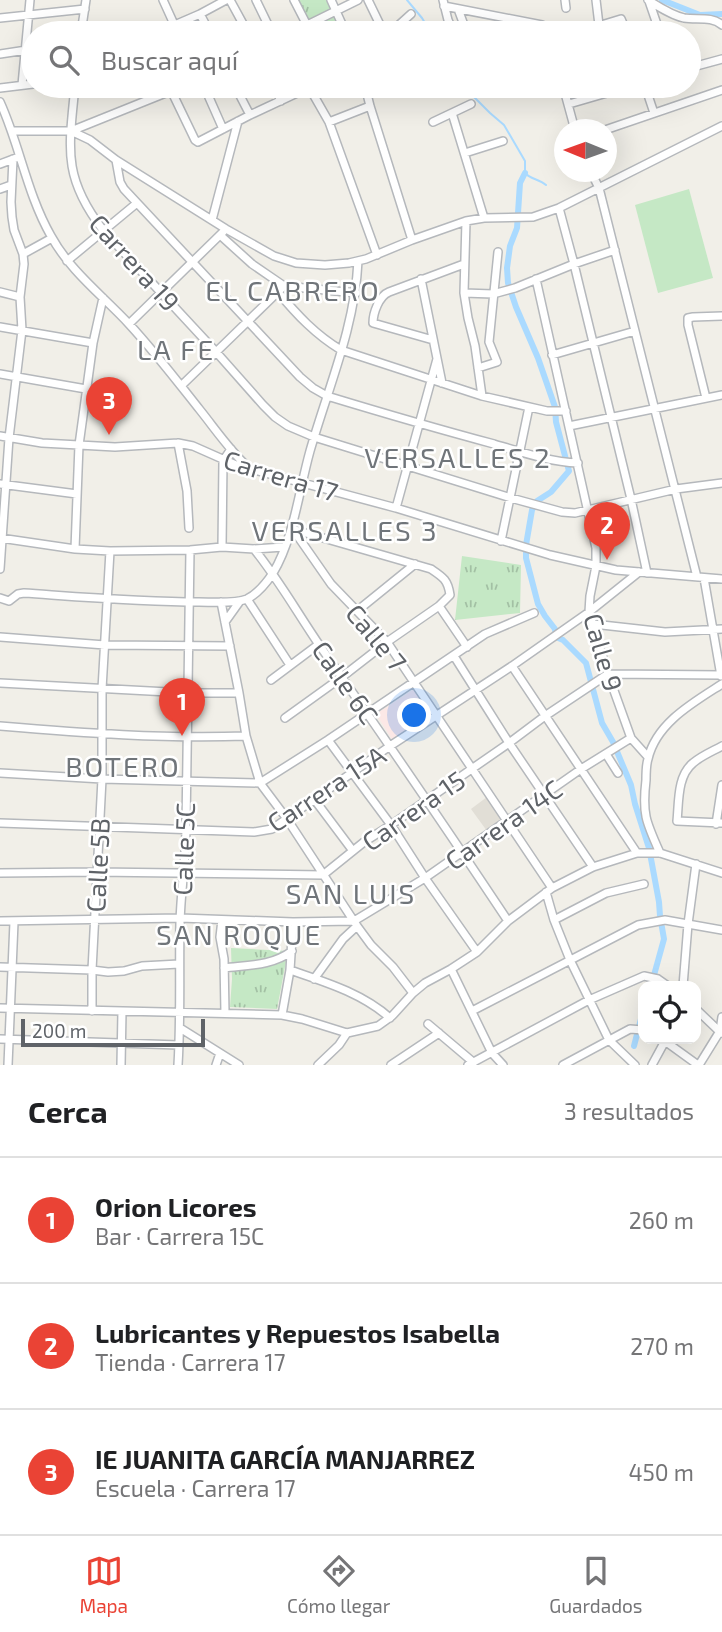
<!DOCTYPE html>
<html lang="es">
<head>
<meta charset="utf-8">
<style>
	body { margin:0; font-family:"Exo 2",sans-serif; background:#f2f2f2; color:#202124 }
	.controls { position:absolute; right:21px; bottom:21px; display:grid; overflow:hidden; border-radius:14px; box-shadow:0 7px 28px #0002 }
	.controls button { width:63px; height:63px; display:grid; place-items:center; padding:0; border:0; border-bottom:2px solid #e0e0e0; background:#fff; color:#202124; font:35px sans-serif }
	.compass { position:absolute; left:554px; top:119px; width:63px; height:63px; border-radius:50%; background:#fff; box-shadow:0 7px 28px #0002; rotate:271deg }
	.scale { position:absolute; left:21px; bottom:18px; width:184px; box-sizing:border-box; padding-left:7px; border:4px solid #5f6368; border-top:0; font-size:19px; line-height:24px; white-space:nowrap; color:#5f6368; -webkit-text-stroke:5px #fff; paint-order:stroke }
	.you { position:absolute; left:415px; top:716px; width:24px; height:24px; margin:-18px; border:5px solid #fff; border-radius:50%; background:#1a73e8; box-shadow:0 0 0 10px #1a73e833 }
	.badge { display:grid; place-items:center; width:46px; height:46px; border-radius:50%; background:#ea4335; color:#fff; font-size:23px; font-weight:700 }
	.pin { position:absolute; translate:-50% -58px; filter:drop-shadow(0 2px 4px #0008) }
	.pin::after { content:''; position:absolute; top:37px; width:24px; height:21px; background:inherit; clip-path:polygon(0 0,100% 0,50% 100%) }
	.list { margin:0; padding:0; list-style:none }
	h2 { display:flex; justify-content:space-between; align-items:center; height:91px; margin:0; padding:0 28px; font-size:30px }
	h2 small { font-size:23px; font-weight:400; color:#757577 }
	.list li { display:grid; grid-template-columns:46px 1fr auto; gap:21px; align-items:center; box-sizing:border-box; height:126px; padding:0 28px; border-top:2px solid #e0e0e0 }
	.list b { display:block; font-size:26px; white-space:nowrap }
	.list p { margin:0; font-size:23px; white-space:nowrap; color:#757577 }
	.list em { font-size:23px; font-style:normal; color:#757577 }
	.icon { flex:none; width:38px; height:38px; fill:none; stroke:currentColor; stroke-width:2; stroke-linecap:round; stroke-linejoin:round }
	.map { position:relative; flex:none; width:722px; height:1065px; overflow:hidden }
	.search { position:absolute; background:#fff; box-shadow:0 7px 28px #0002; left:21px; right:21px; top:21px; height:77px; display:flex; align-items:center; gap:18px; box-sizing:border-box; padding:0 24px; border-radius:38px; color:#757577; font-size:26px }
	.sheet { height:469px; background:#fff }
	nav { display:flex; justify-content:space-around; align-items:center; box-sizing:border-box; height:98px; border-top:2px solid #e0e0e0; background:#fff; font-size:19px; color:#757577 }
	nav a { display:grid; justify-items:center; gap:4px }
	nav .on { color:#ea4335 }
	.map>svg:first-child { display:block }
	.education { fill:#e1ded6 }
	.medical { fill:#fce8e6 }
	.park { fill:url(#park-tufts) }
	.pitch { fill:#c5e8c5 }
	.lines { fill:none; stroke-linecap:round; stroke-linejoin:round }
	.stream { stroke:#aadaff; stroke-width:2 }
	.canal { stroke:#aadaff; stroke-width:6 }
	.minor-casing { stroke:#b5b8bc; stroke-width:10 }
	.minor { stroke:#fff; stroke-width:7 }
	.labels { text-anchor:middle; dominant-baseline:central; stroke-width:5; stroke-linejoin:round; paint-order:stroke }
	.street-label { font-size:26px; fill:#5f6368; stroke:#fff }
	.neighbourhood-label { font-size:28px; letter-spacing:2px; fill:#70757a; stroke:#fff }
</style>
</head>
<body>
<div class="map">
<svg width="722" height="1065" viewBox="0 0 722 1065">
	<defs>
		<pattern id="park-tufts" width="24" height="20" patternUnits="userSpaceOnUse" patternTransform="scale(1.75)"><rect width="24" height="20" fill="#c5e8c5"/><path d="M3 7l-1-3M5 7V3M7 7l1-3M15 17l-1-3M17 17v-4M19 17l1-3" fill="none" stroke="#a3c0a4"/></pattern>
	</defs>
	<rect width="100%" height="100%" fill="#f1efe8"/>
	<!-- education -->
	<path class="education" d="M487,797L502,820L487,831L471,809Z"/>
	<!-- medical -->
	<path class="medical" d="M414,689L430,716L393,741L376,714Z"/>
	<!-- park -->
	<path class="park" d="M294,0H331L346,33H311Z
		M462,556L521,565L520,613L455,620Z
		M231,948L288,951L277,1009L230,1007L232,979Z"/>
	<!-- pitch -->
	<path class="pitch" d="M689,189L713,278L658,293L635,205Z"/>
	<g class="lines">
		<!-- stream -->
		<path class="stream" d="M407,0L422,18L431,33
			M463,86L490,113L504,125L525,161V173C530,179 539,179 546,185"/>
		<!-- canal -->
		<path class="canal" d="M662,0L700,15L722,14
			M525,173L520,183L517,228L510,246L507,268L508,283L516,307L538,358L555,407L556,422L569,471L551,492L537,501L532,510L526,545V558L538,604L545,616L555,629L556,637L563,640L586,663L602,723L613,742L631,785L635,804L649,848L659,902L660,916L664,939L651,986
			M634,1046L643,1011"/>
		<!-- minor casing -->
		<g class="minor-casing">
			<path id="minor" d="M163,0L178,33
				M230,0L248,33
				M256,0L272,33
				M294,0L311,33
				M331,0L346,33
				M368,0L384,33
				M443,0L448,20L454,33
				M565,0L566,8
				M596,0L599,25
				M648,0C659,7 671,15 684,18C697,20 712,16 722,25
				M649,1L660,33
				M444,6L542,25
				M458,9L467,33
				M200,14L210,33
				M0,18L85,9
				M81,33L86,0
				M156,33L200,14L226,0
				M291,33L358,0
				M390,33L411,14
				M575,33L621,19L627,33
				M0,54L33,49
				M689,68L722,59
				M22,85L30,0
				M75,86C69,148 62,177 103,230L217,353L263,405L275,417L288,426L314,437L511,498L562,512L575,513L676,489L722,483
				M169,86L195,140L198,142L250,115L312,86
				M204,86L223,129
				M235,86L250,115
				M274,86L281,101
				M365,86L370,106L412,240
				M563,86L575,130
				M645,86L654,113
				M309,87L329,122L377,255
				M0,88L33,84
				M0,102C20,146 27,194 51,236C70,271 102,295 129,324C154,351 177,381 200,410C216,430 230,451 248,467
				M569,104L631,86
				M452,113L484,218
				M329,122L370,106
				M433,122L471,104
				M605,130L722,90
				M13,131H71L183,86
				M71,131L90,140L116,160L226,229L274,256L296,263L325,265L349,263L366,259L412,240L466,221L484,218L533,217L559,208L722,126
				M465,153L503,141
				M116,160L120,182L124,189L300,377L313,388L327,396C383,413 438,429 494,444C521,452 550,462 578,463
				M0,164L16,158
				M591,172L599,188L697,577
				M0,189L11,185
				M559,208L574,264L631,499L647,573
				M212,220L238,121
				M466,221L464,293L468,318L475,346L482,396
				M220,235L252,264L284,286L356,293
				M23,254L52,238
				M67,261L137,203
				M421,279L442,383
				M536,279L596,548V566L590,596L589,612L608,674L631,738L648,757
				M0,292L20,297
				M278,292C297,315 316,335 341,350L482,396L547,411H566
				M464,293L493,294L515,288L574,264L615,250
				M129,324L223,232
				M0,327L93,343
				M433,340L373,323C373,313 379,296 389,292L464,264
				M552,355L635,331
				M478,368L497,362L489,342L498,252
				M0,374L86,389
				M181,386L281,289
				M706,398L688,325V318L693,317L722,316
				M569,426L722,395
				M0,436L42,443L79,445L115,447L178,443L193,446L236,465L396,508L550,555L616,570L722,579
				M178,443L187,491L189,528
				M0,484L77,494
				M396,508L437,359
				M292,528L331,584L387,642L552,888
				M0,538L75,549L110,551L190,550L222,547L254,549L284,547
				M501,541L529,407
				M222,547L223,461L231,449
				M75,549L79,445L93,343L103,298
				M254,549C279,580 298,614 320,646C384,737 446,828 508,921
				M0,569L9,438L22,330L20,297L24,264L23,254L14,230L12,217L11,202L13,159
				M704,578L721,676
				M0,598L9,601L18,594L24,593C82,597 141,602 199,602C212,602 235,604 247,599C257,594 267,582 273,573C294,538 299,490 310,451C328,388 355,327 358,261
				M247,599L290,665
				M221,602L239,693L246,736L260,783L287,819L357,926L371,945L393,967L413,993
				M439,606L467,647
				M357,611L415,564
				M225,622L240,601
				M593,624L665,632L722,629
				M0,637L105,645L230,646
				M454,656L509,743L593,867
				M512,666L637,853
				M271,680L319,644
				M0,683L187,693H239
				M285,718L342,677L387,642L439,606L450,595C448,580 443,577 431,569L292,529
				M0,726C83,733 163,739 246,736
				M328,740L391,825L425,878L477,952
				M722,746C713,751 701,756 693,763C677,776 679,802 677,821L722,823
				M606,754L618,773
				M0,773L102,779L260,783L328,740L485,634L534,613
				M314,799L353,851
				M0,823L254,832L272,829L390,746L512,666L589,612L639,572
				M716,824L722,785
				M660,853C646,822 642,814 646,780C646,773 646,765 648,759C656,723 694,702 722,684
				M0,873L96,872L323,875L364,842L391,825L509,743L545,716L608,674L721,675
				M546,892L554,920L570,960L609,1040L635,1065
				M222,920L220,937L224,959L225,1013
				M554,920L606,893L644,884
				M0,921L180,918L293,922L354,921L425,878L581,769L631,738
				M0,967L92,970L108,972L124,971L142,966L179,964
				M224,968C248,965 272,966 292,951
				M451,969L492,1053L503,1065
				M290,970C325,982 362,993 390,1018
				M314,979L343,939L357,926
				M683,986L688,924L696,864
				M0,1008L282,1015L302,1019L347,1033L378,1026L392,1016L413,993L425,983L451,969L477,952L508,921L552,888L593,867L637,853H660L722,873
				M696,1009L721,1033
				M92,1011V970L102,779V689L110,551
				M472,1011L638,925L665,920L722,930
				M282,1015L290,970L293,922
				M428,1024L473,1062V1065
				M180,1028L239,1065
				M0,1039L179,1045
				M662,1039L698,1065
				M8,1065L14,922
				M121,1065L122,1011
				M178,1065C181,1017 179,969 180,922C181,890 186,858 186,826C187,734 188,642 190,550
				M216,1065L220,1053
				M318,1065L339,1045L347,1033
				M391,1065L439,1033
				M468,1065L589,1000L644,976L658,979L668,986
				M563,1065L630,1029L643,1030
				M652,1065L665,1041
				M699,1065L720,1031L722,1017"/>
		</g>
		<!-- minor -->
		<use href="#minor" class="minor"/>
	</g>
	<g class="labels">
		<!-- street labels -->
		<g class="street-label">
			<text transform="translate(135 262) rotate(48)">Carrera 19</text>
			<text transform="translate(281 475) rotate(17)">Carrera 17</text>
			<text transform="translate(377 637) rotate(50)">Calle 7</text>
			<text transform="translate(604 652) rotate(74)">Calle 9</text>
			<text transform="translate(346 682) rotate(55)">Calle 6C</text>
			<text transform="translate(326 788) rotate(-33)">Carrera 15A</text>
			<text transform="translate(413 810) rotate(-35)">Carrera 15</text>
			<text transform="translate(503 824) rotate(-35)">Carrera 14C</text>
			<text transform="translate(183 849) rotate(-88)">Calle 5C</text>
			<text transform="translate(97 865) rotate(-87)">Calle 5B</text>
		</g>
		<!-- neighbourhood labels -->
		<g class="neighbourhood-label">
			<text x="293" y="290">EL CABRERO</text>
			<text x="176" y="349">LA FE</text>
			<text x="458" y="457">VERSALLES 2</text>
			<text x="345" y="530">VERSALLES 3</text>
			<text x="123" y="766">BOTERO</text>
			<text x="351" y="893">SAN LUIS</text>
			<text x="239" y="934">SAN ROQUE</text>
		</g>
	</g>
</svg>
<div class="controls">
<button><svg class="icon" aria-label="locate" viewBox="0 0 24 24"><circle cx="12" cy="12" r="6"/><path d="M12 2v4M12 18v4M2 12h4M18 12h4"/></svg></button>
</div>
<svg class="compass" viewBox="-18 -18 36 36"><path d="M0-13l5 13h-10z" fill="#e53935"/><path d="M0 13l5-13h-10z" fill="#757577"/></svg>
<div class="scale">200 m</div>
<div class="you"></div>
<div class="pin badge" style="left:182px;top:736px">1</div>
<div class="pin badge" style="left:607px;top:560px">2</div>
<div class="pin badge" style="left:109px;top:435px">3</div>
<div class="search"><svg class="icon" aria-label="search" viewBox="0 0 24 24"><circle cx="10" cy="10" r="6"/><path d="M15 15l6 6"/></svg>Buscar aquí</div>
</div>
<section class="sheet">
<h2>Cerca<small>3 resultados</small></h2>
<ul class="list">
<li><span class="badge">1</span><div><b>Orion Licores</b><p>Bar · Carrera 15C</p></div><em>260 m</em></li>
<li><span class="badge">2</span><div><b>Lubricantes y Repuestos Isabella</b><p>Tienda · Carrera 17</p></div><em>270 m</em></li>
<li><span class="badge">3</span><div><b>IE JUANITA GARCÍA MANJARREZ</b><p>Escuela · Carrera 17</p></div><em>450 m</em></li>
</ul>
</section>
<nav>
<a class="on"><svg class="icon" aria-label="map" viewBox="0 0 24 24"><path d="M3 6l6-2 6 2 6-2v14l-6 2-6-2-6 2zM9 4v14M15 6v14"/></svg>Mapa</a>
<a><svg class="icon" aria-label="directions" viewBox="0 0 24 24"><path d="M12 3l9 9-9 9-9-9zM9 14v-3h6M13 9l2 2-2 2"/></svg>Cómo llegar</a>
<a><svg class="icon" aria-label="saved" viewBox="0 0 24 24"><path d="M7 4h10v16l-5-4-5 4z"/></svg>Guardados</a>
</nav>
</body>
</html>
